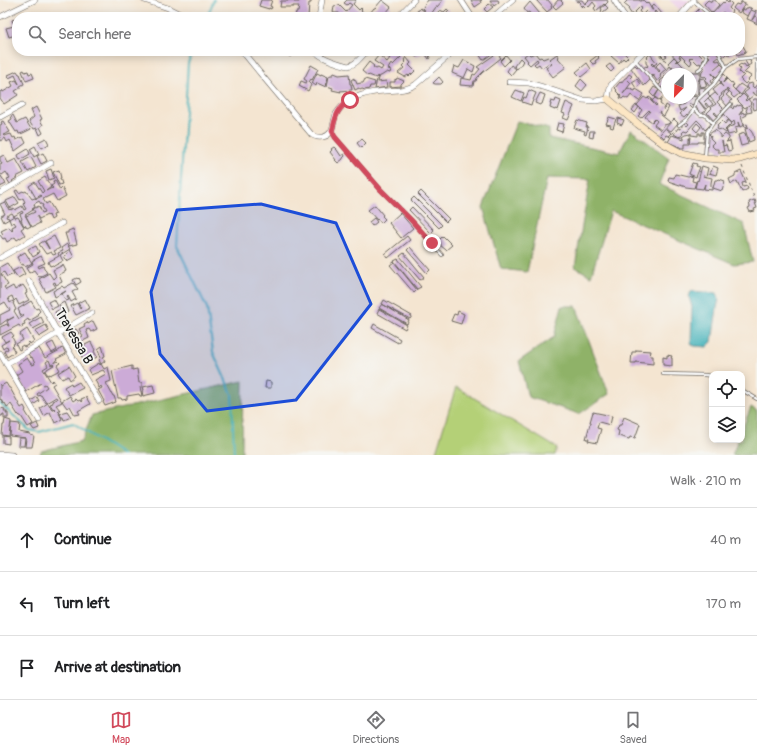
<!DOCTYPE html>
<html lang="en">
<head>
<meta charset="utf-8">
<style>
	body { margin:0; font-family:Pangolin,sans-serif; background:#f6f6f6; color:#202124 }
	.controls { position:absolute; right:12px; bottom:12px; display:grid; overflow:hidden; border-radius:8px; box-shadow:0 2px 10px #0003 }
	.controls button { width:36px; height:36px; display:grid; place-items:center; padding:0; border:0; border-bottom:1px solid #e0e0e0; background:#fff; color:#202124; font:20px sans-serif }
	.compass { position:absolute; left:661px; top:68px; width:36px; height:36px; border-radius:50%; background:#fff; box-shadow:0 2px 10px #0003; rotate:203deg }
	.stop { position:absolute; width:12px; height:12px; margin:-9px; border:3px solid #d1495b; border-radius:50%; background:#fff }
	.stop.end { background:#d1495b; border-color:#fff; box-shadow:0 1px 4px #0008 }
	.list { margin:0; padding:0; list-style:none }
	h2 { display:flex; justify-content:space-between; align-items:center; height:52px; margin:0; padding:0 16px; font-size:17px }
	h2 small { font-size:13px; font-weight:400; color:#757577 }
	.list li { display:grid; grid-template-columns:26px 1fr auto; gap:12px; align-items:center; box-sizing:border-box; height:64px; padding:0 16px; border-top:1px solid #e0e0e0 }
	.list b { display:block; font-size:15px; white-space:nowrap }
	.list em { font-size:13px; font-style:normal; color:#757577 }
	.icon { flex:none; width:22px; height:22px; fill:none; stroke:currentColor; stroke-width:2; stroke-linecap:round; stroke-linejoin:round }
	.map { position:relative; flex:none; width:757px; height:455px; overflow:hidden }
	.search { position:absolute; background:#fff; box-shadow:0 2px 10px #0003; left:12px; right:12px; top:12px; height:44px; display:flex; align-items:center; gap:10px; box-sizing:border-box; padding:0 14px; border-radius:16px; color:#757577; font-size:15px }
	.sheet { height:244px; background:#fff }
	nav { display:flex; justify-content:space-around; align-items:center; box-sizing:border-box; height:56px; border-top:1px solid #e0e0e0; background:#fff; font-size:11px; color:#757577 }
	nav a { display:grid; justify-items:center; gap:2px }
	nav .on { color:#d1495b }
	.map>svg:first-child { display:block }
	.built { fill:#eed0e8 }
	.green { fill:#b4d077; stroke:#68764a }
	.forest { fill:#8fb268; stroke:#566742 }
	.water { fill:#40b0b8; stroke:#2e666a }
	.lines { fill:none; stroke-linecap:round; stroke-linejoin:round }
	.stream { stroke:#40b0b8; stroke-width:2 }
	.building { fill:#ccabd7 }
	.lane-casing { stroke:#68625b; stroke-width:4 }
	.street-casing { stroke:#68625b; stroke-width:6 }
	.secondary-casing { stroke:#68625b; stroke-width:8 }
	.path { stroke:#68625b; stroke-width:1; stroke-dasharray:3 3; stroke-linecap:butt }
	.lane { stroke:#fff; stroke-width:2.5 }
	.street { stroke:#fff; stroke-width:5 }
	.secondary { stroke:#fce6c4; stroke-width:7 }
	.route { stroke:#d1495b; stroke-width:5 }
	.marked { fill:#1d4ed8; fill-opacity:0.2; stroke:#1d4ed8; stroke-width:3; stroke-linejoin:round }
	.labels { text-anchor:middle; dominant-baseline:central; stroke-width:3.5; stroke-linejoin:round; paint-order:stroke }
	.street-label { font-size:14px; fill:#1c1c1c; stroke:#f6f6f2 }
</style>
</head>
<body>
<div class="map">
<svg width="757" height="455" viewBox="0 0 757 455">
	<rect width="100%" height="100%" fill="#f6f6f2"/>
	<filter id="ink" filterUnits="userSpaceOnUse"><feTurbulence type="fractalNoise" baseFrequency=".025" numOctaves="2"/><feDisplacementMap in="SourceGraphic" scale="8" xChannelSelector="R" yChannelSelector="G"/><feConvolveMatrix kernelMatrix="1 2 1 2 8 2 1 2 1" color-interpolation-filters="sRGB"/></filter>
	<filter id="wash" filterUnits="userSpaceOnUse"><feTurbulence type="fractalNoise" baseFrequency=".012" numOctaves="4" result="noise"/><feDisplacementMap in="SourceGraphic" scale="16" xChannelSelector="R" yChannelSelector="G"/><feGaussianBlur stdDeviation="0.9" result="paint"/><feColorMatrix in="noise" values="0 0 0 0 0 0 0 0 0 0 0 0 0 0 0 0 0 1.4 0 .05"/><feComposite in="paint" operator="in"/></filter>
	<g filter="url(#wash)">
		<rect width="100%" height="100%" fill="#f4e5d1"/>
		<!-- built -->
		<path class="built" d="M669,0H690L680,10Z"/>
		<!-- green -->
		<path class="green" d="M456,387L557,448L555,455H435Z"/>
		<!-- forest -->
		<path class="forest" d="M517,121L549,129V138L619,153L631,130L669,158L659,184L744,224L753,262L734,264L611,211L591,276L575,267L590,179L547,178L527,272L501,269L483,207Z
			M562,306H576L609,394L579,414L528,397L519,361L554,337Z
			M243,381L242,455H40L41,451L82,441L92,415Z
			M751,407L757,411V455H732L738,440H742V430Z"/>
		<!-- water -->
		<path class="water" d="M691,291L717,293L719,299L717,308L712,342L707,347L694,346L691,343L692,307L689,297Z"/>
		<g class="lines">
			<!-- stream -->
			<path class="stream" d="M207,17L214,0
				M193,51L188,63L177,246L207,308L213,352L232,394L234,455
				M0,403L29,430L39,432L73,423L123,455"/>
		</g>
		<g id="blocks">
			<!-- building -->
			<path class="building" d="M261,0H272L270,6L272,7L271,9L269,8V9L259,6Z
				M288,0H294V2H299V0H311V3H309L308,17H295L296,12H298L299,6H293V7H280L281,1H288Z
				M347,0H356L353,4L359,10L361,8L362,9L361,10L364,13L361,17H354L350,13L349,15L352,17H343L339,13H333L334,6L339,5L346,12L352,5L349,3L347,5L344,3Z
				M382,0L391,7L386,13L385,12L379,17H367L374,8H375Z
				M428,0H443L437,7H436L429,17H415L417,13V11L419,10L420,8L424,11L425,10L423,9L424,8L423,7Z
				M471,0H482L480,1L481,3L475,7Z
				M490,0H498L499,2L494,6Z
				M536,0H548L552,5L551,7L552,8L547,12Z
				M558,0H562L561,1L563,3L556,9L553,6Z
				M576,0H582L585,4L589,0H607L608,2L605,5L608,8L602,13L601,11L602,10L601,8L605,5L604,4L596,11L594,8L596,6L593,2L589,7L587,5L585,7L583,5L582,7L580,5L581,3L579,1L577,2Z
				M628,0H639L640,1L643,0L647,4L648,3L652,10H653L651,7L654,4L662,14L659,16L655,11L654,12L656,15L655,16L656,17H647V16L649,14L646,11L642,15L639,11L642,8L640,7L632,15L628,9L629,8L624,4Z
				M708,0L712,2L711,0H715L719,5L712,13L704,4Z
				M726,1L728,3L729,1L732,4L729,8L732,11L729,15L731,17H724L722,15L724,13L723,12L720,15L718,13L715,16L712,14L723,2L724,3Z
				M530,2L540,14L538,16L537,15L535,17L533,16L531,17L529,15L530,14L529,12L527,13L524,9Z
				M741,2L745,4L739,13L734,9L733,8L736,4L739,5Z
				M489,4L493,7L487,12L484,9Z
				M748,7L751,9L747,16L741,12L742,9L745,10L746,8H748Z
				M700,8L707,15L710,17H691Z
				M447,9L449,11L446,14L449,17H438L435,15L440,10L444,12Z
				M751,10L756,12L752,20L755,16L757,17V24L752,21L747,19Z
				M17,18V30L16,27H14L16,35L9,37L6,28L14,26L12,20Z
				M743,46L746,51L744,52L745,53L743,54V53L738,55L736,51H740V48Z
				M285,51H295L290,57Z
				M383,51H397L400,53L398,55L401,57L393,65L391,64L388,69L391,70L390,73L387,72L381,76H380L379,78L377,76L376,78L369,75L368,76L362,71L369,62L374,66L373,67L376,69L378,68L381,70L383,67L374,61L379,55L387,62L390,58L381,53Z
				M409,51H431L427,54L430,57L429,59L424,52L416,57L413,53L411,54Z
				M483,51H496L483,60L479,54Z
				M616,51H622L628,57L625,60L623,58L619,63L611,56Z
				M657,51H666L668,52L665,55L667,56L664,58Z
				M669,51H680L682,53L686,51H694L692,53L693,54L696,51L704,59L702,61L703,62L701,65L700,63L698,64L692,58L691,59L690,58L689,59L692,62L690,65L680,55L679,57L681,58L678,61Z
				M702,51H711L708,53L712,51H716L719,57L715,60L717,61L719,60L721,63L714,69L715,70L721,64L725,68L716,77L712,73V74L715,77L711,81L712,83L711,85L712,86L710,87L705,80L707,78L705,76V77L701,76L702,72L705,68L703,66L708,59L710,57L707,54Z
				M719,51H732L731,52L733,51L734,53L728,55L727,53L724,56L721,57L719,53L720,52Z
				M497,53L501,58L483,72L477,78L476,81H474L473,86L460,85L461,78L471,80L473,74L475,75L480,69L477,67Z
				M528,53L530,55L535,53L539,58L541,57L543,59L548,57L551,60L550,59L557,54L559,57L558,58L566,67L553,77L546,68L552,64L551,63L550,64L549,63L542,68L539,64L536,66L534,64L538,61L537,59L530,65L527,62L528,61L524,56Z
				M650,54L657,63L654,65L652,63L651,64L653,66L654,65L659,72L660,71L656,66L660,62L666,69L660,74L661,75L660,76L661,78L657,81L654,77V75L653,77L651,75L649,76L643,68L646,66L647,67L648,66L646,63V60L648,58L647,57Z
				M506,55L510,60L504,66L500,61Z
				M598,55L599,56L598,57L599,58L595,61L596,63L593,64L590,61Z
				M406,57L411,63L409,65L415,71L411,75V74L409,76L408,75L405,77L398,73L404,68L402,66L406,62L404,60Z
				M674,57L677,60L676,61L677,62L678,61L685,68L680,73L673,67L672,68L668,63Z
				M520,58L523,61L522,62V63L517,69L514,66Z
				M750,59L751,61L750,62L751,64L748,66L745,61Z
				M464,60L475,66L473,72L468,69L464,78L452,73L454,66L459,68Z
				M587,63L591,69L581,77L576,72Z
				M610,64L614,69L611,72L606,67Z
				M741,64L742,65L744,64L746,67L747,66L749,68L742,75L739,72L741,69L738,66Z
				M311,65L318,69L312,80L311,79L309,82L312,83L317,73L321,75V74L328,77L326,87L317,83L316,86L312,83L308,91L299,86L301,81L306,83L307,81L304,79Z
				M511,65L516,69L511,75L507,71Z
				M635,65L637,67L639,65L650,80L644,86L631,68Z
				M670,66L675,72L672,74H667V79L663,75Z
				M24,70L25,72L28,71L29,74L32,73L34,78L26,81L22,71Z
				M17,71L19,74H20L24,84L20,86V88L15,91L18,95L4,104L0,98V92L2,90L3,92L13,86L11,82L16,80L19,84L15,75L9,78L8,75Z
				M690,72H700V77L698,82V94H697V95H691V83H693V80L691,79V74H690Z
				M334,73L339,75L349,74L350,84H351L352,90L340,91L341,92L332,90L333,88L327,86L329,76L331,75H333Z
				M746,73L751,76L748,79L749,80L745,84L740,79Z
				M629,74L632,76L628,80L631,83L623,94L628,88L635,91L636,89L644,94L639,101L631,95L628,99L624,97L622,99L620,98L621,96L616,91L617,90L615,88L620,82L621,83L625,78H626Z
				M723,74L727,78L723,82V83L727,79L731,83L732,82L734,85L732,87L739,94L734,98L731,95L732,94L727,89L721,94L722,95L719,98L720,99L717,102L723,108L721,110L722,112L718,116L715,112L714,113L718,117L714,121L707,113L712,108L711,107L716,104L710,97L715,93L718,96L713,90L720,84L723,87L720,83L721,82L718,79Z
				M439,77L443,82L441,84H435L433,83Z
				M354,78V80L355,79L357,84L361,83H363L365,79L375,82L374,86H370L369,89L365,90L362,89L360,90L359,88L355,90L351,80Z
				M379,78L378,82L386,81L387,87L375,89L377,79Z
				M397,78L404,81L401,84V86L390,87V82H395V79L396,80Z
				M664,78L667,81V85L666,83L663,87V86L661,88L658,86L661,83L660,81Z
				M704,78L707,86L701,87L699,81H700L699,79Z
				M581,79L587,85L582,91L576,86Z
				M637,79L641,84L636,88L632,82Z
				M748,83L750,84L751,83L753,84L752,86L754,88L757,84V96L752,92L754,95L749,99L744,93L749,89L746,87Z
				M740,84L746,88L741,95L735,90Z
				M654,87L659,90L654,97L650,93Z
				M705,87V92L700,96L699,88Z
				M516,90L524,93L521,101L512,97Z
				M529,90L536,93L531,105L522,102L524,97L526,98Z
				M659,90L665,94L660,101L655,97Z
				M726,90L729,92L726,95L732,100L727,106L721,99L724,96L723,95Z
				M708,91L709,92L708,94L710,96L704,102L708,98L713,104L709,107L706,103L705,104L708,108L706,109L698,100Z
				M540,93L545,95L542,104L540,105L535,103Z
				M743,94L747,98L745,100L746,101L748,99L751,103L750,104L752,112L747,113L746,110L747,109V107L749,105L745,108L737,100Z
				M691,96L697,97V99H695L694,105L690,104L688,105L693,110L688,115L687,114L684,117L680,114L686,108L680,111L678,106L684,104L685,98L686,100L687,98H691Z
				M644,97L647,99L649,97L652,99L651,101L648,98L656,106L657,105L652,101L655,98L661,102L660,104L664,107L663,109L664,110L666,105L669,107L664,116L659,112L660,114L661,115L670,122L668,124L664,125L661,130L654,125L657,121L655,119L652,122L645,117L650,111L649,110L641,118L638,116L640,114H639L642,110L637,105Z
				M673,98L678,101L677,105L671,103Z
				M556,99L561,101L558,110L555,109V110L550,108L551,104H550L551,101L555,102Z
				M754,99H757V109L754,110L752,102Z
				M698,100L706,111L701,114L695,106L696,103Z
				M566,102L574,106L568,120L563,118L565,114L562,113Z
				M636,105L639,107L635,113L632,110Z
				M737,105L739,106L740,105L743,107L742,109H743L739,115L743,112L744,114L746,113L747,115L743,117L742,116L741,117L744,125L747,124L748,127L745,128L744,125L740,127L738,122L739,127L735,128L736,133L728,135L727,132L726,133L720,129L719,130L717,129L718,127L717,126L722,121L725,124L728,120L731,124L725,130L727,132L726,129H728L729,127L735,125L734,121L732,123L723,114L730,106L733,109L734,106L736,107Z
				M36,107L42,119L40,120L43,125L40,127L43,133L40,135L37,128L34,129L29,121L34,117L31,110Z
				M695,111L702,117L703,115L711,122L710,123L711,124L705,130L702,126V125L697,120L688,130L687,131L684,130L682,132L683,133L681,137L680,136L679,137L674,134L678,128L681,129L682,126V125L684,123L687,126L689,124L686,121Z
				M13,115L17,123L25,119L31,129L23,133L19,134L18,131L16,132L9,121L12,119L11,116Z
				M609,117L616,119L613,128L610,127L611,125L606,124Z
				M618,118L624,120L622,125L617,123Z
				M674,119L678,123L671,131L667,129H666L671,133L668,136L666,135L664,138L660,134Z
				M577,120L587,123L586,127H588L586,135L584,134L585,131L574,128Z
				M3,121L10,132L3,135L4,136L11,134L13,138L15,137L16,140L23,137L26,143L15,151L10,140L7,142L5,138L0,141V125L2,124L1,122Z
				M558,123L564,124L562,132L556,130Z
				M697,123L701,127L697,132L693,128Z
				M749,128L753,134L754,140L749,142L745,129Z
				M715,130L721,135V138L725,134L729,137V139L726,142L730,141L732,150L728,151L726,145L723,146L722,141L724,152H718V149H715L711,145L714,142L710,138L711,136L709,134Z
				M590,131H594L593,138L589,137Z
				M702,132H704V142H698V143H690L691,137H690V144H685V148H682L668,142L672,135L684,139V137H683V136L686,134L691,133V135L698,136V133H700V135H702Z
				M745,133L748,144L741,146L738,135Z
				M46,138L49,144L42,148L38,142Z
				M362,139L366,143L361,148L357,143Z
				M35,146L39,154L34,157L30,149Z
				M334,147L337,150L341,156L344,154L345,156L343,158V159L338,163L335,160H336L330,152L332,150L331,149Z
				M28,149L30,154L20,160L18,155Z
				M43,153L47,161L41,164L37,156Z
				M4,155L8,163L16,159L24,173L16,177L17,178L12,181L13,182L10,184L7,179L10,178L6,172L2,175L0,174V165L2,164L0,160V157Z
				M31,157L36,167L28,172L22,162Z
				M693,163L697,164L696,166L700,167L696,177L689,174Z
				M702,166L708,168L706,177L703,176L712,178L711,183V187H712V190L704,189L705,184L703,189L695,188L697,180L698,181Z
				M713,166L718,168L716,175L709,173L710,172H711Z
				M51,169L54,178L49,180L46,171Z
				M59,170L61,178H60L62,184L59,185L53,172Z
				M741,171L746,182L742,183L743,187L747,186L748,189L742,192L737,181L731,184L729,179L735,176V174Z
				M675,174L688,177H689L690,176L693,177L692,181L696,182L694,188L686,187L668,181L669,177L674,178Z
				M1,176L6,184L0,187V177Z
				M45,177L51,187L46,191L52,188V189L53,188L51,186L54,184L53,181L55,180L60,190L62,188L66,196L57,201L53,194L43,199L46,204L49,202L56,214L53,215L54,218L51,220L49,215L48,216L47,215L39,219L37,216V217L40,223L32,227L26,216L35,212L33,209L39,206L42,213L45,212L42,206H43L42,204H41L39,201L34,204L35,207L32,209L33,210L25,215L31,226L27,228L25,225L24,226L21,220L22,219L20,214L23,213L22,211L14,216L12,213L6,216L7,218L8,217L9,219L4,222L1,216L5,214L0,204L5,202L9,210L10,209L11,210L14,208L15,210L22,206L24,210L26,209L23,204L25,202L23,198L20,200L15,191L17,190L19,193L23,191L24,192L26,191L32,199L35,198L36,199L42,196L41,195L36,198L29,186L35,182L42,193L44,191L38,181Z
				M719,179L725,181L722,191L713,188L715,180H718Z
				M421,191L449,219L446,222L418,194Z
				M15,197L19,203L10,208L6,201Z
				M414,197L442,225L439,228L411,200Z
				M754,200L757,208L754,209L755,211L750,212L748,208L750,207L749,202Z
				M375,205L383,215L382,216L385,219L381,223L378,219L377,220L368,210Z
				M412,207L434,230L431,233L409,210Z
				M400,213L413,228L401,238L389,223Z
				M14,216L15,218L18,217L24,227L21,229L25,235L17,240L15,237L7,242L5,238L3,239L0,235L3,234L1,231L9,227L12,231L13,230L12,227L16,225L14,222L11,224L9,219Z
				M374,218L377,222L372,226L369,222Z
				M73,229L77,244L69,246L65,233H68V231Z
				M54,236L60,248L54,251L56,254L53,255L51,252L46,254L39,244L44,241L49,249V248L45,241Z
				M407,236L410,240L388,258L385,254Z
				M443,236L452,245L446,250L440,245H441L438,241Z
				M67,244L70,249L60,255L63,261L54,266L53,265L50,266L48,262L59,256L58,253L63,251L61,248Z
				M36,246L39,252L37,253L38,254L33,257L28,249L32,247V248Z
				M410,247L430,270L427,273L407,250Z
				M70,250L74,257L67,261L64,256L68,253V252Z
				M25,252L32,263L25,267L23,264L21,265L17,257Z
				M404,253L424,277L420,280L400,256Z
				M41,256L45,263L38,266L39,268L43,266L47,273L39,277L34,270L29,273L26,268L33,264L32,261Z
				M398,259L421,287L417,289L394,261Z
				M394,262L417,290L414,293L390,265Z
				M7,263L14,274L7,277L4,272L1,274L8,285L4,287L6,290L13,286L15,290L23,285L27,291H26L27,293L25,294L29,300L19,305L16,299L14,301L12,296L8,298L10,303L13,301L14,303H13L16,310L14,311L19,319L24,316L23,315L21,316L18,309L31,301L36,309L38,308L40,311L37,314L38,316L29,321L28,319L24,322L25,324L22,325L23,327L21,328L19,325L0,335V327L7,324L8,326H9L7,321L14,317L8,320V319L0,325V315L10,310L5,302L0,305V267Z
				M63,265L66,271L59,275L62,282L56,285L55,282L53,283L56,287L46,292L39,279L49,273L53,279L56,276L53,270Z
				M21,267L25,274L18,278L13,271Z
				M77,278L78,279L79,278L81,282L76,285L73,280Z
				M73,283L78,289L72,292L76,299L71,302L68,296L67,297L69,300L66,301L62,294L66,291L55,297L53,291L62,286L64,288Z
				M54,299L58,306L52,309L48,302Z
				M85,299L90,308L76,315L71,306L77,303L80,309L81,308L78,303Z
				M384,300L412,316L410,319L382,304Z
				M64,302L68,312L64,314L59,305Z
				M382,304L409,320L407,324L379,308Z
				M60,309L66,320L61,323L55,312Z
				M379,309L407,325L405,329L377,313Z
				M458,311L464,314L461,324L451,321L454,314L457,315Z
				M41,317L44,323L33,329L29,324Z
				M93,321L97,329L91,332L89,329L86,330L89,338L79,343L77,340L83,336L79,329L85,326L84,324L87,322L88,324Z
				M374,324L400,339L398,343L372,328Z
				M46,325L49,331L39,337L35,331Z
				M27,329L34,341L30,344L29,342L27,344L28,345L24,347L23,345L20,347L21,349L19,350L16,344L23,340L20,334Z
				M76,329L79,333L70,338L67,333Z
				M11,332L14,336L12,337L15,343L13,344L14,345L12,347L15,352L7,357L4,351L8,349L7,346L3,349L1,345L9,340L5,342L2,337Z
				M53,342L57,350L52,353L47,345Z
				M91,342L95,350L94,351L97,357L86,363L77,349Z
				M102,346L105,356L103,357L105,361L101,364L99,360L101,358L98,349Z
				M39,348L45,358L60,350V349L63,348L66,354L56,359L57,360L54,362V363L58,361L60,363L57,365L60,370L50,375V374L48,375L45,371L47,370V369L54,365L53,364L51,365L49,360L46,362L48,366L43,369L51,382L53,380L55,383L52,385L62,402L56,405L60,410H58L60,412L59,413L62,419L55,423L50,412L44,416L40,408L48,403L53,411L55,409L54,408L53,409L50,404L53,403L52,401L57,399L56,397L46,403L41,395L38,396L37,394L47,387L45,384L43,385L41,383L26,392L16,375L22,371L18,364L27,358L31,364H32V365L35,364L32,357L31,358L28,354Z
				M636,350L651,351L650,356H653V364L636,362V363H631L632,352H636Z
				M667,355L672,356L671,358H672V366L663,365V357L667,358Z
				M99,363L100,365L101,364L104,369L108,367L111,381L106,383L113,396H114L116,402L105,406L103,402L104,401L98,390L102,388L101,386L99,388L95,380L106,374L103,370L91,375L88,370Z
				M69,366L75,376L70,380L68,376L62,379L58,373Z
				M132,366V370L137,369L139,383L142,382V387H140L142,396H140L139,394L127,396V399L122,400L121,398H118L112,371Z
				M266,381L271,382V388H265Z
				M79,382L83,388L69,395L64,387L71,383L72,386Z
				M6,383L9,388H10L21,408L24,406L26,410L25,411L33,424L28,427L21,416H20L18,414V415L11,404L7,407L5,403L3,404L1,399L0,400V384L1,386Z
				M153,385L155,393L143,396L142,391L144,390L143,387Z
				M70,396L73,401L76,399L78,401L80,400L81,402L82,401L81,399L86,397L90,404L78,411L80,414L75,415L70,406L67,408L62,401Z
				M37,397L39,401L33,405L31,401Z
				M0,408L5,409L4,411H7L6,413H8V418H4V414H3L2,416H0Z
				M67,411L71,417L64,420L63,417H61L60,413Z
				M593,412L612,416L610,425L599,422L597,428L601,429L597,443L588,441L589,439H586L590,424H591V422H590Z
				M624,417L640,424L635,438L630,437L629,439L618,436L619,431L617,430L619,425H621Z
				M5,419L11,421L9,436L2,435L3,425H4Z
				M11,423L20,424L19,432L30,434V435L34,436L32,447H25L26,438L10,436Z
				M37,423L39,428L34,430L31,426Z
				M3,436L9,437V444L3,443Z
				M19,438H25L24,446H18Z"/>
		</g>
	</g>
	<g filter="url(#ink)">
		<use href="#blocks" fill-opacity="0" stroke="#68625b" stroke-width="1"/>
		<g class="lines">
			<!-- lane casing -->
			<g class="lane-casing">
				<path id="lane" d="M694,1L712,17
					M718,51L726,67
					M635,60L660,89L667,95
					M757,60V79
					M698,70L701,68L707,57L706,54L702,51
					M694,109L701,115H705L713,123
					M679,125L687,119L693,111L696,101L714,84L726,67L738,59L757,57
					M332,132L335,137L381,190L411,220L442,255
					M705,157L707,132L713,123L731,104
					M663,374L705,375L712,376
					M742,390L757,399"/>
			</g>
			<!-- street casing -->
			<g class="street-casing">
				<path id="street" d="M144,0L168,8L186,17
					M461,0L472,17
					M614,0L625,17
					M0,17L35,0
					M319,17L322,0
					M398,17L414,0
					M493,17L513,0
					M679,17L694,0
					M242,51L264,78L312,135C319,139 329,138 332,129C334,124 334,119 336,114C338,111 341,107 344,104C355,95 371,92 385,91C397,90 404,91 415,85L454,51
					M315,51C320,58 340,64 348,66C356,65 361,57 367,51
					M509,82L529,83L543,87L582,100L596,101L608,99L609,92L611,85L644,51
					M0,117L22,105
					M0,193L51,163
					M0,258L62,223
					M29,281L58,333L99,401
					M0,353L39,420
					M6,364L92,313
					M0,454L12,455"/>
			</g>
			<!-- secondary casing -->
			<g class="secondary-casing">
				<path id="secondary" d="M608,99L638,124L663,143L681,153L705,158L732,160L740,159L757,154"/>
			</g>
			<!-- path -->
			<path class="path" d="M740,0L752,9L757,11
				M655,51L667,62
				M667,138L676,129
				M742,166L757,205"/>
			<!-- lane -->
			<use href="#lane" class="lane"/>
			<!-- street -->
			<use href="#street" class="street"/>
			<!-- secondary -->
			<use href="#secondary" class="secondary"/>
		</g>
	</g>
	<g class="lines" filter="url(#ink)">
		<!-- route -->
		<path class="route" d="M350,100C336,110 336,116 332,131L335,137L381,190L411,220L432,243"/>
	</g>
	<!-- marked area -->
	<path class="marked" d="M261,204L336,223L371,304L296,400L207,411L160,354L151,292L177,210Z"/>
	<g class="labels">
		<!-- street labels -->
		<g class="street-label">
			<text transform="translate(74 336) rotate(60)">Travessa B</text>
		</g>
	</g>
</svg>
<div class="controls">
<button><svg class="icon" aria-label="locate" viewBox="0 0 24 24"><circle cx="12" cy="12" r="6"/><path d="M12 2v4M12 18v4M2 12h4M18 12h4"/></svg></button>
<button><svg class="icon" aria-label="layers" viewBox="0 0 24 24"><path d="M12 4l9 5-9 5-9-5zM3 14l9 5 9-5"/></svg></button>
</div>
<svg class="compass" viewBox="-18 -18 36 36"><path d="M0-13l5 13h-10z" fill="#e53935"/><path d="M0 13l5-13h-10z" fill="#757577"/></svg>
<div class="stop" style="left:350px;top:100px"></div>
<div class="stop end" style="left:432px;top:243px"></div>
<div class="search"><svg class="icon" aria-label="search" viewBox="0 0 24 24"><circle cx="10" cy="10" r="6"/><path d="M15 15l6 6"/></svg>Search here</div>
</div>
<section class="sheet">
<h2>3 min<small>Walk · 210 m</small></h2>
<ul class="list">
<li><svg class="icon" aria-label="ahead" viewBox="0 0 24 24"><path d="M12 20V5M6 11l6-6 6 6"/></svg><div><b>Continue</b></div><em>40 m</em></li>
<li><svg class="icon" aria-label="left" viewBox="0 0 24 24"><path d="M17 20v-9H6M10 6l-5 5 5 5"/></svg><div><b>Turn left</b></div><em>170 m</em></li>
<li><svg class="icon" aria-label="arrive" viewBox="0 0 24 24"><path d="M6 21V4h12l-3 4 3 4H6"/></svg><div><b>Arrive at destination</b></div></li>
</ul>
</section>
<nav>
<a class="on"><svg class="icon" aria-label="map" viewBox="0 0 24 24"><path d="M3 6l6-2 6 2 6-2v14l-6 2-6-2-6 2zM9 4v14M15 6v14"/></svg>Map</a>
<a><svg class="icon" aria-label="directions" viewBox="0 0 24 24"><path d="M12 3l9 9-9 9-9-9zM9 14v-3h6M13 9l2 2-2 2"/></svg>Directions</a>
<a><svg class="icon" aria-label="saved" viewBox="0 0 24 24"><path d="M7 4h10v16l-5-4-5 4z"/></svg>Saved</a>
</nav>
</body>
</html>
